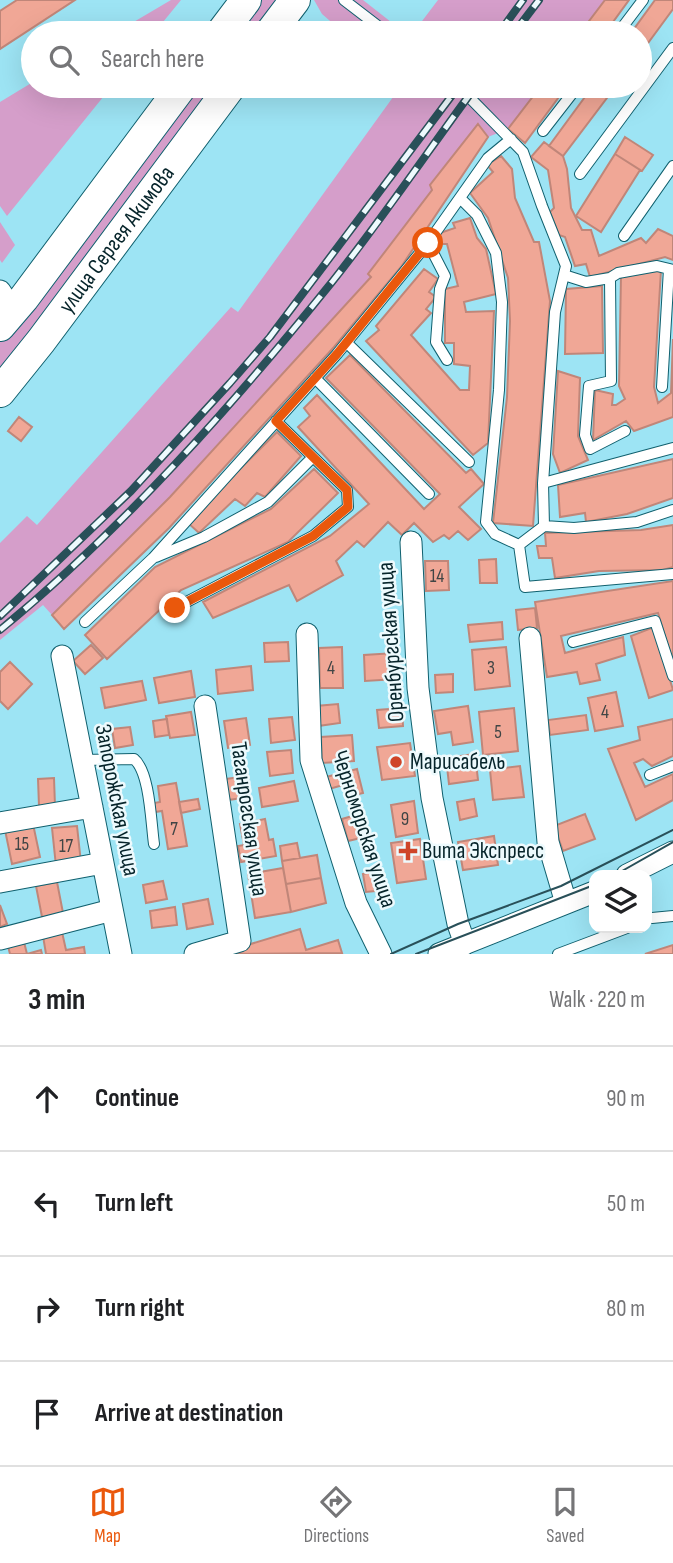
<!DOCTYPE html>
<html lang="en">
<head>
<meta charset="utf-8">
<style>
	body { margin:0; font-family:"Sofia Sans Condensed",sans-serif; background:#f2f2f2; color:#202124 }
	.controls { position:absolute; right:21px; bottom:21px; display:grid; overflow:hidden; border-radius:14px; box-shadow:0 7px 28px #0002 }
	.controls button { width:63px; height:63px; display:grid; place-items:center; padding:0; border:0; border-bottom:2px solid #e0e0e0; background:#fff; color:#202124; font:35px sans-serif }
	.stop { position:absolute; width:21px; height:21px; margin:-16px; border:5px solid #ea580c; border-radius:50%; background:#fff }
	.stop.end { background:#ea580c; border-color:#fff; box-shadow:0 2px 7px #0008 }
	.list { margin:0; padding:0; list-style:none }
	h2 { display:flex; justify-content:space-between; align-items:center; height:91px; margin:0; padding:0 28px; font-size:30px }
	h2 small { font-size:23px; font-weight:400; color:#757577 }
	.list li { display:grid; grid-template-columns:46px 1fr auto; gap:21px; align-items:center; box-sizing:border-box; height:105px; padding:0 28px; border-top:2px solid #e0e0e0 }
	.list b { display:block; font-size:26px; white-space:nowrap }
	.list em { font-size:23px; font-style:normal; color:#757577 }
	.icon { flex:none; width:38px; height:38px; fill:none; stroke:currentColor; stroke-width:2; stroke-linecap:round; stroke-linejoin:round }
	.map { position:relative; flex:none; width:673px; height:954px; overflow:hidden }
	.search { position:absolute; background:#fff; box-shadow:0 7px 28px #0002; left:21px; right:21px; top:21px; height:77px; display:flex; align-items:center; gap:18px; box-sizing:border-box; padding:0 24px; border-radius:38px; color:#757577; font-size:26px }
	.sheet { height:511px; background:#fff }
	nav { display:flex; justify-content:space-around; align-items:center; box-sizing:border-box; height:98px; border-top:2px solid #e0e0e0; background:#fff; font-size:19px; color:#757577 }
	nav a { display:grid; justify-items:center; gap:4px }
	nav .on { color:#ea580c }
	.map>svg:first-child { display:block }
	.green { fill:#d59eca }
	.building { fill:#f0a796; stroke:#c08679; stroke-width:2 }
	.lines { fill:none; stroke-linecap:round; stroke-linejoin:round }
	.lane-casing { stroke:#10606e; stroke-width:12 }
	.street-casing { stroke:#10606e; stroke-width:23 }
	.secondary-casing { stroke:#10606e; stroke-width:32 }
	.lane { stroke:#fff; stroke-width:10 }
	.street { stroke:#fff; stroke-width:21 }
	.secondary { stroke:#fff; stroke-width:30 }
	.tram { stroke:#295059; stroke-width:2 }
	.rail-casing { stroke:#295059; stroke-width:8 }
	.rail { stroke:#edfafd; stroke-width:5; stroke-dasharray:16; stroke-linecap:butt }
	.route { stroke:#ea580c; stroke-width:9 }
	.poi-dot { fill:#cf4528; stroke:#edfafd; stroke-width:2.5 }
	.labels { text-anchor:middle; dominant-baseline:central; stroke-width:5; stroke-linejoin:round; paint-order:stroke }
	.number-label { font-size:19px; fill:#404545 }
	.street-label { font-size:23px; fill:#06242a; stroke:#edfafd }
	.poi-label { font-size:23px; fill:#06242a; stroke:#edfafd; text-anchor:start }
</style>
</head>
<body>
<div class="map">
<svg width="673" height="954" viewBox="0 0 673 954">
	<rect width="100%" height="100%" fill="#9de4f4"/>
	<!-- green -->
	<path class="green" d="M171,0H181L154,33H115Z
		M256,0H284L259,33H231Z
		M314,0H363L405,33H344L322,14Z
		M438,0H605L580,33H413Z
		M33,82V86H112L7,216L0,206V102Z
		M192,86H219L0,378V339Z
		M401,86H541L508,129L488,137L477,125L431,185L432,190L368,274L371,277L170,497L52,615L43,605L0,640V543L27,516L37,525L231,307L238,312Z
		M0,222L15,245L2,263L0,260Z"/>
	<!-- building -->
	<path class="building" d="M17,0H75L0,49V11Z
		M605,0H629L605,33H580Z
		M655,0H673V9L640,54V33H631Z
		M541,86H567L525,143L508,129Z
		M593,86H616L563,156L549,146Z
		M478,124L488,137L401,267L334,347L169,528L64,629L52,615L170,497L371,277L368,274L432,190L430,185Z
		M625,137L653,155L642,171L615,154Z
		M544,142L563,156L567,169L571,208L582,230H591L599,256L641,238L646,243L658,229L673,236V260L665,257L590,277L586,264L575,266L565,237L559,235L550,212L554,208L548,170L531,157Z
		M615,154L640,170L601,232L576,216Z
		M501,156L512,169L515,198L534,242H539L550,301L533,526L493,523L507,397L510,321L508,278L488,218L470,193L493,172L487,165Z
		M470,218L477,238L486,249L496,294L464,302L466,312L494,311L488,443L473,455L366,341L379,330L376,326L424,269L438,279L429,292L436,297L426,309L431,313L411,335L460,390H469L470,366L454,364V343H445V289L458,286L447,244H441L440,233L455,228L453,223Z
		M661,270L654,387L658,403L671,393L673,339V417L634,431L626,421L593,440L595,390L613,394L612,405H616L625,399L619,386L621,275Z
		M602,286L603,353L565,354L566,289Z
		M350,355L466,473L471,469L484,484L459,507L481,529L468,540L458,531L449,539L444,535L433,542L414,523L402,535L388,522L364,547L357,541L336,561L343,575L297,601L289,585L213,618L203,602L330,536L369,504L298,427L310,416L304,408L317,395L424,509L440,494L326,378Z
		M558,371L580,378L578,436L588,460L560,473L553,454Z
		M19,417L32,427L21,441L8,431Z
		M277,432L301,456L265,497L257,493L245,506L235,499L199,533L187,522Z
		M673,459V498L627,514L586,522L585,513L560,517L558,485Z
		M314,469L338,493L288,542L181,590L107,659L85,635L155,567L271,509Z
		M673,525V567L663,570L599,571L555,578L552,558H539L537,546H546L545,533L641,530Z
		M496,559L497,583H480L479,560Z
		M425,561H448L449,590L426,591Z
		M673,581V663L658,613L561,636L565,653L623,637L625,655L596,664L600,680L580,684L577,672L547,677L535,602Z
		M535,608L537,628L518,630L516,610Z
		M502,622L503,639L470,642L468,625Z
		M654,627L673,690L649,698L631,636Z
		M288,642L289,661L265,662L264,643Z
		M91,645L103,658L85,674L73,661Z
		M342,647L343,688H320L319,648Z
		M506,647L510,686L475,690L472,650Z
		M395,653L397,679L365,681L364,655Z
		M10,662L32,684L8,709L0,701V672Z
		M251,666L253,690L218,694L216,670Z
		M191,671L195,697L159,703L154,678Z
		M453,674V692L436,693L435,675Z
		M142,681L146,700L105,708L101,688Z
		M616,692L623,726L595,731L588,698Z
		M338,704L340,723L318,726L316,706Z
		M468,706L473,742L453,745L451,732L438,734L434,711Z
		M402,708L403,726L379,728L377,710Z
		M514,708L518,751L483,755L479,712Z
		M191,712L195,735L170,738L166,716Z
		M586,715L588,730L550,735L548,720Z
		M292,717L295,740L271,743L269,719Z
		M246,718L250,745L228,748L224,721Z
		M167,719L169,735L155,737L153,721Z
		M673,719V756L652,766L643,759L634,763L645,787L673,774V800L636,820L608,749L640,740L638,727Z
		M130,727L133,745L115,748L112,729Z
		M352,735L354,761L322,763L321,737Z
		M410,743L415,776L382,780L377,747Z
		M291,750L293,773L270,776L267,752Z
		M475,754L478,780L449,784L446,758Z
		M520,766L524,797L493,800L490,770Z
		M357,769L363,793L346,797L343,785L329,789L326,777Z
		M248,776L250,797L228,800L225,779Z
		M54,778L55,806H39L38,779Z
		M294,781L298,801L262,807L259,788Z
		M176,783L187,846L168,849L162,811L155,812L154,803L160,802L158,786Z
		M198,799L200,809L181,813L179,802Z
		M474,799L477,816L460,820L457,802Z
		M414,801L418,833L396,837L391,805Z
		M359,814L365,837L348,841L342,819Z
		M585,814L595,839L563,851L554,826Z
		M265,819L269,840L273,839L276,856L241,862L238,846L244,845L240,824Z
		M33,824L40,857L12,864L5,830Z
		M77,826L81,863L56,866L52,828Z
		M494,836L498,865L463,870L458,842Z
		M420,839L426,879L397,883L391,843Z
		M297,843L300,858L282,861L280,846Z
		M317,855L321,878L286,884L282,861Z
		M283,868L291,912L255,918L248,874Z
		M372,872L375,891L366,892L363,874Z
		M321,878L326,903L291,912L286,884Z
		M163,881L167,899L146,903L143,885Z
		M57,882L64,918L43,922L36,886Z
		M208,899L213,924L187,929L183,904Z
		M0,905L7,924L0,927Z
		M175,907L177,925L152,928L150,911Z
		M300,929L306,950L338,940L342,953L218,954Z
		M62,932L66,950L84,947L85,954H46L43,936Z
		M23,938L27,954L41,950L42,954H10L7,942Z
		M673,945V954H645Z"/>
	<g class="lines">
		<!-- lane casing -->
		<g class="lane-casing">
			<path id="lane" d="M344,0L387,33
				M618,33L643,0
				M469,97L523,152L542,206L566,266L555,312L543,483L544,526L519,545
				M543,131L578,86
				M580,174L673,48
				M460,198L477,215L496,253L502,302L499,390L486,522L495,534L519,545
				M624,236L673,166
				M428,243L445,276L440,289L436,342L447,360
				M564,275L586,282L610,278L618,273L657,266L673,270
				M610,278L611,381L589,386L585,435L590,449L625,431
				M347,343L469,462
				M315,378L429,494
				M662,387L669,269
				M543,483L673,448
				M544,526L574,528L637,522L673,510
				M519,545L525,587L673,574
				M156,557L204,537L268,502L313,457
				M175,608L313,536L348,507L347,490L276,421
				M85,622L153,558L337,354L428,243L488,158L511,139
				M573,642L655,621L673,676
				M83,760L134,759C150,772 151,823 154,844
				M650,775L673,766
				M652,918L673,916
				M558,954L627,928"/>
		</g>
		<!-- street casing -->
		<g class="street-casing">
			<path id="street" d="M0,291L13,311
				M411,542L418,688L432,798L458,924L465,944
				M307,634L311,760L356,903L381,954
				M530,638L548,842L566,903
				M62,656L121,954
				M0,823L92,807
				M627,875L673,852
				M0,882L103,863
				M0,939L112,910
				M195,954L240,941L205,706
				M439,954L594,892"/>
		</g>
		<!-- secondary casing -->
		<g class="secondary-casing">
			<g id="secondary">
				<path d="M221,33L246,0"/>
				<path d="M270,33L295,0"/>
				<path d="M0,326L24,298L182,86"/>
				<path id="s1" d="M0,392L41,341L231,86"/>
			</g>
		</g>
		<!-- lane -->
		<use href="#lane" class="lane"/>
		<!-- street -->
		<use href="#street" class="street"/>
		<!-- secondary -->
		<use href="#secondary" class="secondary"/>
		<!-- tram -->
		<path class="tram" d="M615,875L673,842
			M391,954L458,924L561,886L673,830
			M416,954L594,885"/>
		<!-- rail casing -->
		<g class="rail-casing">
			<path id="rail" d="M499,33L523,0
				M514,33L539,0
				M0,616L131,491L230,383L270,337L459,86
				M0,630C122,530 233,405 332,282C382,219 428,151 476,86"/>
		</g>
		<!-- rail -->
		<use href="#rail" class="rail"/>
	</g>
	<g class="lines">
		<!-- route -->
		<path class="route" d="M175,608L313,536L348,507L347,490L276,421L337,354L428,243"/>
	</g>
	<!-- markers -->
	<g class="poi-dot">
		<circle cx="396" cy="762" r="7"/>
		<path d="M404.5 840.5h7v7h7v7h-7v7h-7v-7h-7v-7h7z"/>
	</g>
	<g class="labels">
		<!-- number labels -->
		<g class="number-label">
			<text x="437" y="576">14</text>
			<text x="331" y="668">4</text>
			<text x="491" y="668">3</text>
			<text x="605" y="712">4</text>
			<text x="498" y="732">5</text>
			<text x="405" y="819">9</text>
			<text x="174" y="829">7</text>
			<text x="22" y="844">15</text>
			<text x="66" y="846">17</text>
		</g>
		<!-- street labels -->
		<g class="street-label">
			<text stroke="none"><textPath href="#s1" startOffset="192">улица Сергея Акимова</textPath></text>
			<text transform="translate(391 642) rotate(-94)">Оренбургская улица</text>
			<text transform="translate(117 800) rotate(79)">Запорожская улица</text>
			<text transform="translate(249 819) rotate(82)">Таганрогская улица</text>
			<text transform="translate(364 829) rotate(72)">Черноморская улица</text>
		</g>
		<!-- poi labels -->
		<g class="poi-label">
			<text x="410" y="762">Марисабель</text>
			<text x="422" y="851">Вита Экспресс</text>
		</g>
	</g>
</svg>
<div class="controls">
<button><svg class="icon" aria-label="layers" viewBox="0 0 24 24"><path d="M12 4l9 5-9 5-9-5zM3 14l9 5 9-5"/></svg></button>
</div>
<div class="stop" style="left:428px;top:243px"></div>
<div class="stop end" style="left:175px;top:608px"></div>
<div class="search"><svg class="icon" aria-label="search" viewBox="0 0 24 24"><circle cx="10" cy="10" r="6"/><path d="M15 15l6 6"/></svg>Search here</div>
</div>
<section class="sheet">
<h2>3 min<small>Walk · 220 m</small></h2>
<ul class="list">
<li><svg class="icon" aria-label="ahead" viewBox="0 0 24 24"><path d="M12 20V5M6 11l6-6 6 6"/></svg><div><b>Continue</b></div><em>90 m</em></li>
<li><svg class="icon" aria-label="left" viewBox="0 0 24 24"><path d="M17 20v-9H6M10 6l-5 5 5 5"/></svg><div><b>Turn left</b></div><em>50 m</em></li>
<li><svg class="icon" aria-label="right" viewBox="0 0 24 24"><path d="M7 20v-9h11M14 6l5 5-5 5"/></svg><div><b>Turn right</b></div><em>80 m</em></li>
<li><svg class="icon" aria-label="arrive" viewBox="0 0 24 24"><path d="M6 21V4h12l-3 4 3 4H6"/></svg><div><b>Arrive at destination</b></div></li>
</ul>
</section>
<nav>
<a class="on"><svg class="icon" aria-label="map" viewBox="0 0 24 24"><path d="M3 6l6-2 6 2 6-2v14l-6 2-6-2-6 2zM9 4v14M15 6v14"/></svg>Map</a>
<a><svg class="icon" aria-label="directions" viewBox="0 0 24 24"><path d="M12 3l9 9-9 9-9-9zM9 14v-3h6M13 9l2 2-2 2"/></svg>Directions</a>
<a><svg class="icon" aria-label="saved" viewBox="0 0 24 24"><path d="M7 4h10v16l-5-4-5 4z"/></svg>Saved</a>
</nav>
</body>
</html>
